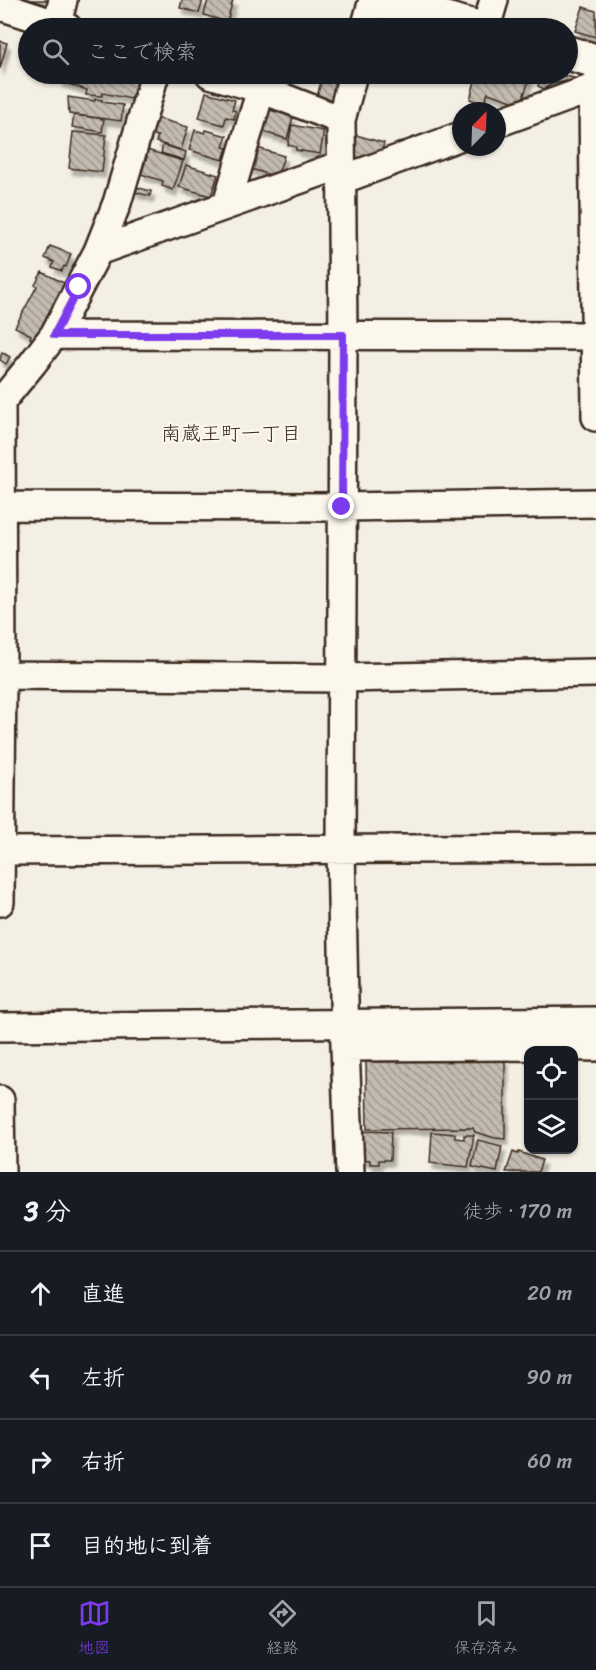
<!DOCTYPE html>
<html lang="ja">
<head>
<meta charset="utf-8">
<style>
	body { margin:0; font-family:Sriracha,"Klee One",sans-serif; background:#20242c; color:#f1f3f6 }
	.controls { position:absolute; right:18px; bottom:18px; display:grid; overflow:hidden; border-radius:12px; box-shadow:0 2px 4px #0004 }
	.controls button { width:54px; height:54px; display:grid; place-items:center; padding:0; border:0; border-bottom:2px solid #363941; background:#171b24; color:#f1f3f6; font:30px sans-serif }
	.compass { position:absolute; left:452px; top:102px; width:54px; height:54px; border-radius:50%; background:#171b24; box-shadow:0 2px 4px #0004; rotate:23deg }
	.stop { position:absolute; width:18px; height:18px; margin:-14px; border:4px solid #7c3aed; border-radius:50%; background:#fff }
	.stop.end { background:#7c3aed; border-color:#fff; box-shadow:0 2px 6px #0008 }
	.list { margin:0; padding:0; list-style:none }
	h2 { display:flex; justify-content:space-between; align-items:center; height:78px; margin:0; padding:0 24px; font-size:26px }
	h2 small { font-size:20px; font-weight:400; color:#9ea1a6 }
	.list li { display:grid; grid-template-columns:39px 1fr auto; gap:18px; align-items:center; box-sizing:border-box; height:84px; padding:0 24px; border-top:2px solid #363941 }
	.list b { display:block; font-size:22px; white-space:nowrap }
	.list em { font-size:20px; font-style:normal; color:#9ea1a6 }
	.icon { flex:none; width:33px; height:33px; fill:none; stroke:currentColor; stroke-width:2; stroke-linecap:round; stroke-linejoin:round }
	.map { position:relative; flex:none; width:596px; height:1172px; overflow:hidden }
	.search { position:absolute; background:#171b24; box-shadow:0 2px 4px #0004; left:18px; right:18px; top:18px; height:66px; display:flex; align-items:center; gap:15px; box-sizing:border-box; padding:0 21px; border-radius:33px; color:#9ea1a6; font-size:22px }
	.sheet { height:414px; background:#171b24 }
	nav { display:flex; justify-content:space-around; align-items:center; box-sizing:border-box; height:84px; border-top:2px solid #363941; background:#171b24; font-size:16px; color:#9ea1a6 }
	nav a { display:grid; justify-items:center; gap:3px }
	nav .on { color:#7c3aed }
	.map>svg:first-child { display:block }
	.building { fill:url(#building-back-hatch); stroke:#3b2a1e; stroke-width:1.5; filter:url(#shadow) }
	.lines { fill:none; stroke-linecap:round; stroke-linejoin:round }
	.minor-casing { stroke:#3b2a1e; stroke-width:32 }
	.major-casing { stroke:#3b2a1e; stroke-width:38 }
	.minor { stroke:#fbf7ec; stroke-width:27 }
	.major { stroke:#fbf7ec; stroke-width:33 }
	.route { stroke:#7c3aed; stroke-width:8 }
	.labels { text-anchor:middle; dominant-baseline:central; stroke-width:4.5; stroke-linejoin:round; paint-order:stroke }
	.neighbourhood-label { font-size:20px; fill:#3b2a1e; stroke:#fbf7ec }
</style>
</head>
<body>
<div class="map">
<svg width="596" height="1172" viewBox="0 0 596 1172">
	<defs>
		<pattern id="building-back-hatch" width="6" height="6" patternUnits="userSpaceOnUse" patternTransform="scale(1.5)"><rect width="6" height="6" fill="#c3bbb0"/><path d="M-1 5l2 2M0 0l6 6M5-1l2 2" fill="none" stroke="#a0988f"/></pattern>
		<filter id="shadow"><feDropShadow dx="3.5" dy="6" stdDeviation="1.5" flood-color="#0004"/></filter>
	</defs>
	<rect width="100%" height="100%" fill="#f3efe4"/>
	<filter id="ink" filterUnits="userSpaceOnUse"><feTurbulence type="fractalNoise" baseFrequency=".0167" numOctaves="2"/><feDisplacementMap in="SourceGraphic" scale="12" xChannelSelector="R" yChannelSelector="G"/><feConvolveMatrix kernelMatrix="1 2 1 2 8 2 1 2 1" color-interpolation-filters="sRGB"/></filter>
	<g filter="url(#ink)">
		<!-- building -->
		<path class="building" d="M14,0H50L48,9Z
			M182,0H203L199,13L180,8Z
			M208,0H233L227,22L204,15Z
			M583,7L596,11V37L575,31Z
			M263,19L296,28H261Z
			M234,22L257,28H232Z
			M0,41L7,43L0,69Z
			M59,74H133L139,75L131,99L103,93L102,96L86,95L87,90L59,81Z
			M235,74H286L283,86Z
			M323,74H341L334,101L317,97Z
			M477,74H531L523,98L515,102L488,93L483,104L470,99Z
			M541,74H558L574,78L573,80L552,84L544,89L538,86Z
			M206,92L235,100L232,110L236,111L234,119L226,117L224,125L199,118Z
			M68,97L95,101V99L102,100V102L123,105L121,121L69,114Z
			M264,108L293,117L287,139L257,130Z
			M74,115L104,119L102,132L72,127Z
			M157,118L188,127L181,150L156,142L158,136L152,135Z
			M292,125L324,131L320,154L296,150V147L288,145Z
			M195,130L205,133L206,130L227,136L223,147L227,148L223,160L189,150Z
			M73,132L106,135L102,172L69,168Z
			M356,135L384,143L382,151L361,159L350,156Z
			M163,145L186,152L184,160L161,153Z
			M254,147L284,156L277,177L248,168Z
			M147,150L183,161L173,190L162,186L163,181L141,174L147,157H145Z
			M186,165L218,175L211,196L179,187Z
			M135,187L151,191L150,196L134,192Z
			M50,246L71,254L66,267L64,266L62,271L52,267L54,262L45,258Z
			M42,272L70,286L38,343L30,338L31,335L15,327L37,286L35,285Z
			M2,352L10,357L6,364L0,360Z
			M505,1059V1139L495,1138L475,1132L473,1128L367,1129L366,1062Z
			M358,1131L391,1132L390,1160H379V1164H370V1160L356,1159Z
			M432,1132L455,1134V1138L464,1139V1135H474L468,1167L430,1163Z
			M478,1140L502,1146L497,1172L472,1167Z
			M513,1152L518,1154L519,1152L542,1160L538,1172H506Z"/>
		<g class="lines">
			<!-- minor casing -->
			<g class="minor-casing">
				<path id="minor" d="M0,6L68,28
					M57,25L63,0
					M365,28L373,0
					M486,28L494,0
					M210,74L261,89L341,120L353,74
					M341,120L343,335L341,850L345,1047
					M497,123L593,88L596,417
					M341,180L461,136
					M227,204L261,89
					M98,251L341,165
					M54,335L595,336
					M0,403L32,364L54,335L98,251L117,203L155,74
					M2,506L342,507L596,503
					M0,675L342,678L596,673
					M0,851L596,848
					M0,902L2,675L1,402
					M0,1027L596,1021
					M0,1100L1,1172
					M350,1172L345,1047L537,1046L596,1047"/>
			</g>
			<!-- major casing -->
			<g class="major-casing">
				<path id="major" d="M376,0L478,28
					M568,53L596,61"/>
			</g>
			<!-- minor -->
			<use href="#minor" class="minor"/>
			<!-- major -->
			<use href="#major" class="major"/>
		</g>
	</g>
	<g class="lines" filter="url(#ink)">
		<!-- route -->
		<path class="route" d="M79,287L54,335H343L342,507"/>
	</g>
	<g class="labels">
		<!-- neighbourhood labels -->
		<g class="neighbourhood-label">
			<text x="231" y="433">南蔵王町一丁目</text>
		</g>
	</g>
</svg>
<div class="controls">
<button><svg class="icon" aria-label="locate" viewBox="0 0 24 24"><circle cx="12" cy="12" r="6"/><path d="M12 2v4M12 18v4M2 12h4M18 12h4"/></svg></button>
<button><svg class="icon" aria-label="layers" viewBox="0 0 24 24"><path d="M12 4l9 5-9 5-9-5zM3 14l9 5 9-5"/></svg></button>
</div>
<svg class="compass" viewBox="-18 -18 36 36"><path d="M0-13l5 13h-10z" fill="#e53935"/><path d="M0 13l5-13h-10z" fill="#9ea1a6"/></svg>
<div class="stop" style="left:79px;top:287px"></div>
<div class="stop end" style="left:342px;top:507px"></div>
<div class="search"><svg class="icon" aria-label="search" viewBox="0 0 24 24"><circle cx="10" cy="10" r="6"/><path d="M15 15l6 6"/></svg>ここで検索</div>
</div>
<section class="sheet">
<h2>3 分<small>徒歩 · 170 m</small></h2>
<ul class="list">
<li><svg class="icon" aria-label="ahead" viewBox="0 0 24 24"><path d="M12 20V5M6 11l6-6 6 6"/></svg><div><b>直進</b></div><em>20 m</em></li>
<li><svg class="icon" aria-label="left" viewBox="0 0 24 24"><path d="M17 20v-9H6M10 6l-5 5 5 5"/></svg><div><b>左折</b></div><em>90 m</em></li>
<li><svg class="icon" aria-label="right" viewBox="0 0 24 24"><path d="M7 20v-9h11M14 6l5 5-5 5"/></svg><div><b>右折</b></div><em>60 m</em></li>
<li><svg class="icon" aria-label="arrive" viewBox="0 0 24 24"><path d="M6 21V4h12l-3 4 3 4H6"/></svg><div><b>目的地に到着</b></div></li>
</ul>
</section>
<nav>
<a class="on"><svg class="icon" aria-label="map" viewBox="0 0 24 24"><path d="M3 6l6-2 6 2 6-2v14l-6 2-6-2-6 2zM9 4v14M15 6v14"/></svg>地図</a>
<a><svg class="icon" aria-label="directions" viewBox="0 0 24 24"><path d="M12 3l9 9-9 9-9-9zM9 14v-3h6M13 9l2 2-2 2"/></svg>経路</a>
<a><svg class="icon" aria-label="saved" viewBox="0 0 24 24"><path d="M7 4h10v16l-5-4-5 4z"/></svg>保存済み</a>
</nav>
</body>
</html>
